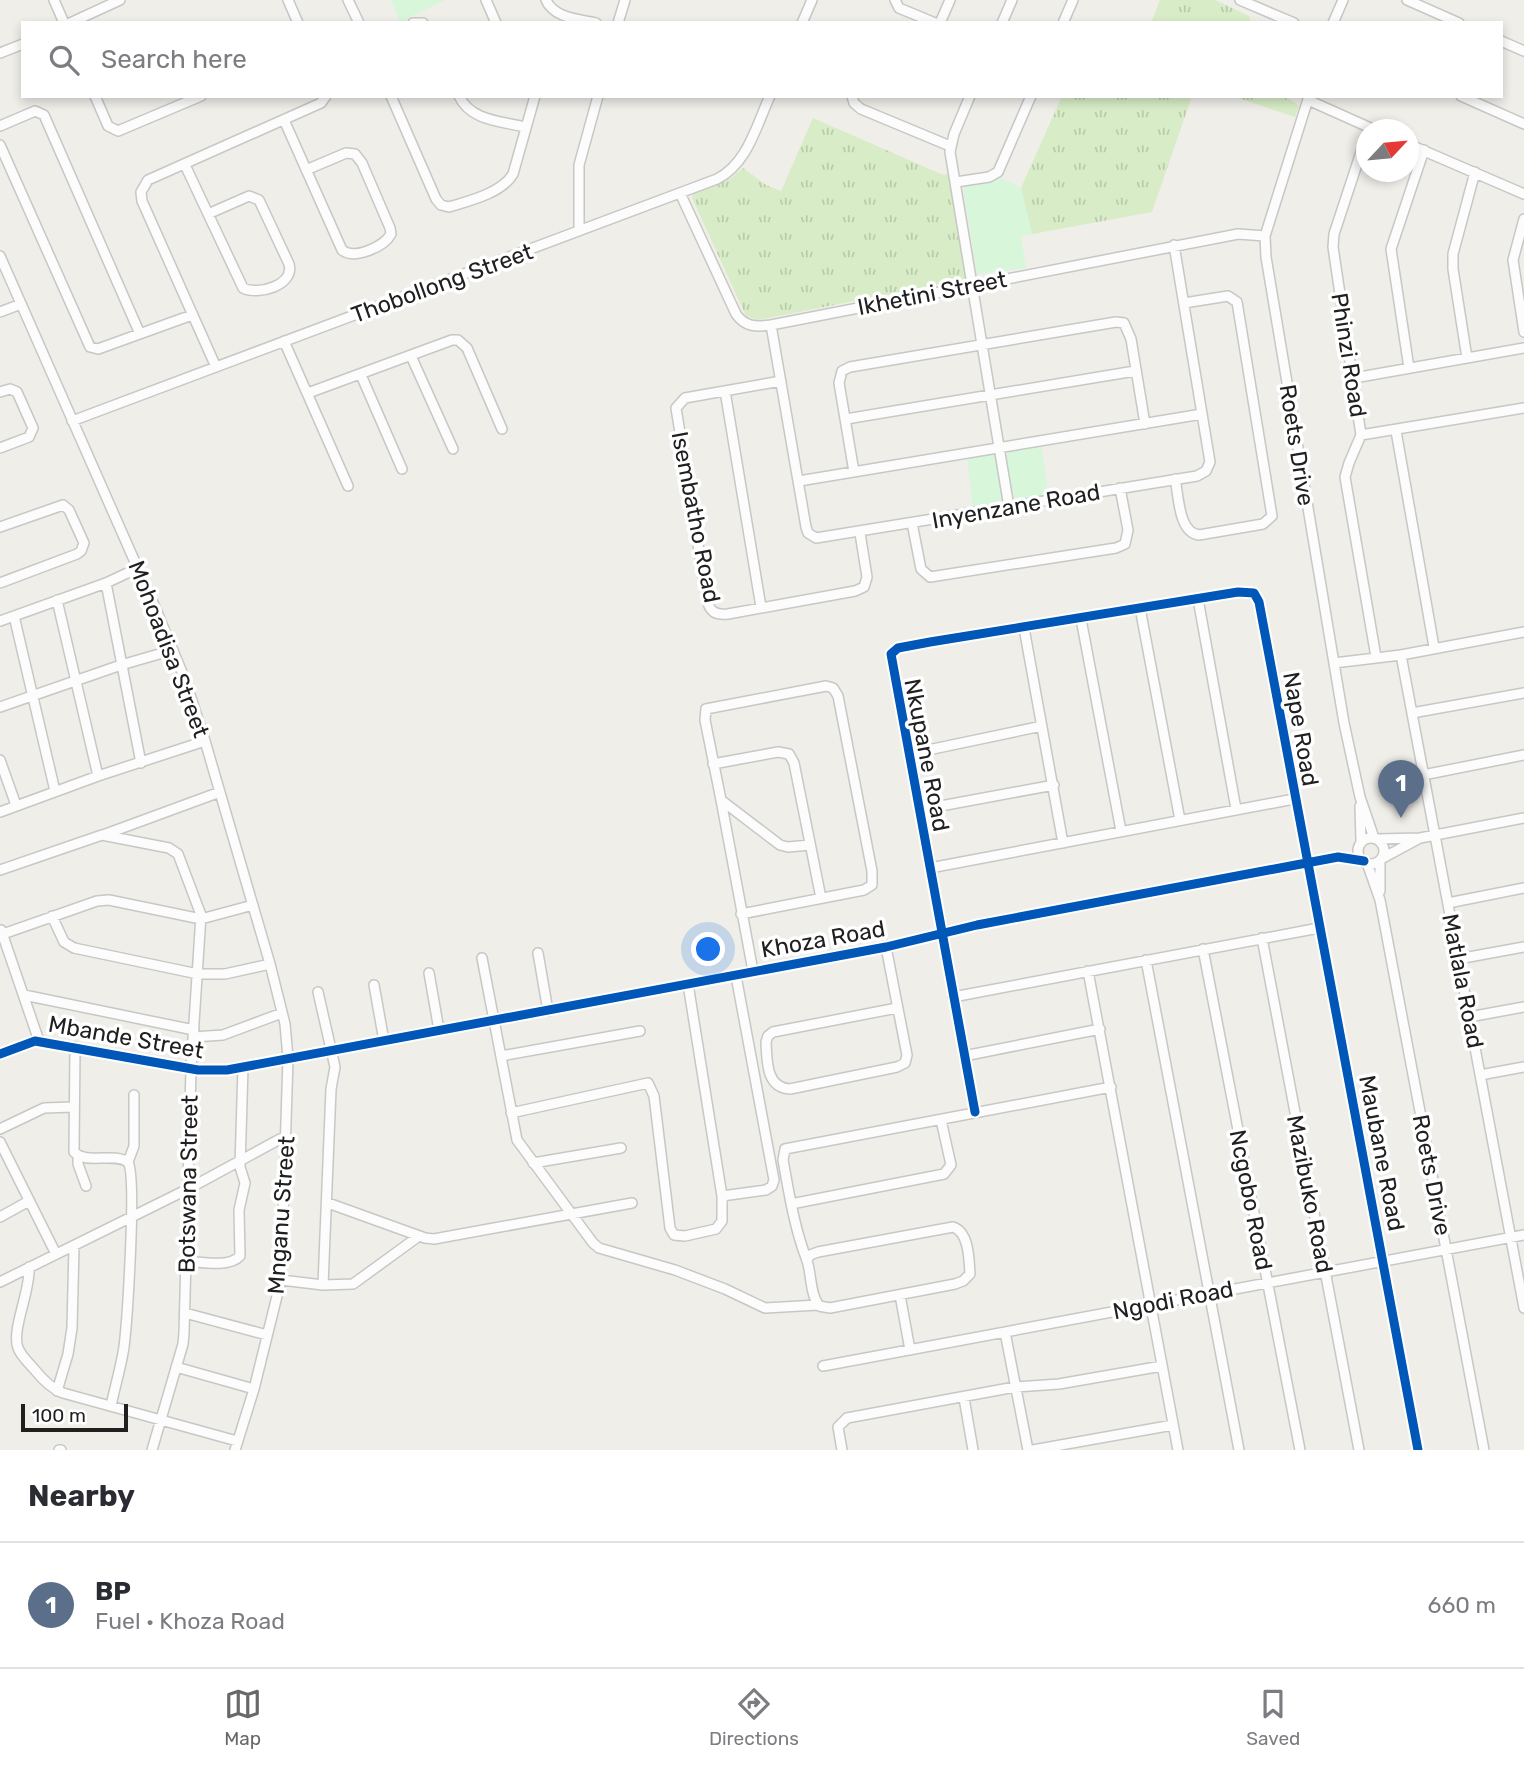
<!DOCTYPE html>
<html lang="en">
<head>
<meta charset="utf-8">
<style>
	body { margin:0; font-family:Rubik,sans-serif; background:#f7f7f7; color:#2b2b33 }
	.compass { position:absolute; left:1356px; top:119px; width:63px; height:63px; border-radius:50%; background:#fff; box-shadow:0 4px 10px #0003; rotate:64deg }
	.scale { position:absolute; left:21px; bottom:18px; width:107px; box-sizing:border-box; padding-left:7px; border:4px solid #202020; border-top:0; font-size:19px; line-height:24px; white-space:nowrap; color:#202020; -webkit-text-stroke:5px #fff; paint-order:stroke }
	.you { position:absolute; left:709px; top:950px; width:24px; height:24px; margin:-18px; border:5px solid #fff; border-radius:50%; background:#1a73e8; box-shadow:0 0 0 10px #1a73e833 }
	.badge { display:grid; place-items:center; width:46px; height:46px; border-radius:50%; background:#686866; color:#fff; font-size:23px; font-weight:700 }
	.pin { position:absolute; translate:-50% -58px; filter:drop-shadow(0 2px 4px #0008) }
	.pin::after { content:''; position:absolute; top:37px; width:24px; height:21px; background:inherit; clip-path:polygon(0 0,100% 0,50% 100%) }
	.list { margin:0; padding:0; list-style:none }
	h2 { display:flex; justify-content:space-between; align-items:center; height:91px; margin:0; padding:0 28px; font-size:30px }
	h2 small { font-size:23px; font-weight:400; color:#7c7c81 }
	.list li { display:grid; grid-template-columns:46px 1fr auto; gap:21px; align-items:center; box-sizing:border-box; height:126px; padding:0 28px; border-top:2px solid #e1e1e2 }
	.list b { display:block; font-size:26px; white-space:nowrap }
	.list p { margin:0; font-size:23px; white-space:nowrap; color:#7c7c81 }
	.list em { font-size:23px; font-style:normal; color:#7c7c81 }
	.icon { flex:none; width:38px; height:38px; fill:none; stroke:currentColor; stroke-width:2; stroke-linecap:round; stroke-linejoin:round }
	.map { position:relative; flex:none; width:1524px; height:1450px; overflow:hidden }
	.search { position:absolute; background:#fff; box-shadow:0 4px 10px #0003; left:21px; right:21px; top:21px; height:77px; display:flex; align-items:center; gap:18px; box-sizing:border-box; padding:0 24px; border-radius:0px; color:#7c7c81; font-size:26px }
	.sheet { height:217px; background:#fff }
	nav { display:flex; justify-content:space-around; align-items:center; box-sizing:border-box; height:98px; border-top:2px solid #e1e1e2; background:#fff; font-size:19px; color:#7c7c81 }
	nav a { display:grid; justify-items:center; gap:4px }
	nav .on { color:#686866 }
	.map>svg:first-child { display:block }
	.grass { fill:url(#grass-tufts) }
	.park { fill:#d7f6da }
	.lines { fill:none; stroke-linecap:round; stroke-linejoin:round }
	.minor-casing { stroke:#c7c7c5; stroke-width:12 }
	.minor { stroke:#fdfcfc; stroke-width:9 }
	.cycleway-casing { stroke:#fff; stroke-width:13 }
	.cycleway { stroke:#0057b8; stroke-width:9 }
	.labels { text-anchor:middle; dominant-baseline:central; stroke-width:7; stroke-linejoin:round; paint-order:stroke }
	.street-label { font-size:23px; fill:#202020; stroke:#fff }
</style>
</head>
<body>
<div class="map">
<svg width="1524" height="1450" viewBox="0 0 1524 1450">
	<defs>
		<pattern id="grass-tufts" width="24" height="20" patternUnits="userSpaceOnUse" patternTransform="scale(1.75)"><rect width="24" height="20" fill="#d8edc7"/><path d="M3 7l-1-3M5 7V3M7 7l1-3M15 17l-1-3M17 17v-4M19 17l1-3" fill="none" stroke="#b9cbab"/></pattern>
	</defs>
	<rect width="100%" height="100%" fill="#efeee9"/>
	<!-- grass -->
	<path class="grass" d="M1160,0H1215L1247,15L1250,17V22L1151,23Z
		M1062,96H1192L1152,212L1032,234L1021,188Z
		M1232,96C1252,96 1284,90 1299,106L1295,117Z
		M813,118L941,174L945,175L952,172L968,276L961,280L758,320L746,316L692,198L693,194L731,178L743,168L766,185L781,191Z"/>
	<!-- park -->
	<path class="park" d="M391,0H445L400,22Z
		M1001,178L1021,188L1032,234L1021,237L1026,268L977,274L963,189L967,185Z
		M1041,443L1049,497L1016,500L1013,493L1006,457L1010,449Z
		M998,451L1005,502L973,508L967,456Z"/>
	<g class="lines">
		<!-- minor casing -->
		<g class="minor-casing">
			<path id="minor" d="M54,0L64,23
				M288,0L298,23
				M348,0L359,23
				M486,0L496,23
				M546,0C554,18 578,19 596,23
				M895,0L899,8L935,23
				M1240,0L1294,23
				M1407,0L1459,23
				M70,23L120,0
				M413,23H423
				M618,23L625,0
				M802,23L812,0
				M940,23L950,0
				M1002,23L1012,0
				M1063,23L1073,0
				M1333,23L1343,0
				M1501,41L1524,51
				M0,53L23,44
				M95,96L108,126L118,131L201,96
				M391,96L436,199L441,205L449,207C469,201 502,193 513,174L535,96
				M459,96C471,121 500,121 525,127
				M852,96L854,103L861,109L950,146
				M970,96L954,134L950,152L1009,507
				M1309,96L1265,236L1266,257L1344,723L1360,797L1374,838
				M1461,96L1524,124
				M1308,100L1375,130
				M284,120L342,250C354,260 384,247 391,234L390,228L362,163L355,154L346,153L306,170
				M0,126L35,111L44,115L140,334
				M1366,137L1334,234L1333,247L1361,435L1349,463L1345,477L1376,657
				M1408,144L1524,194
				M0,145L90,347L98,349L192,315
				M185,165L243,288C258,296 295,285 289,264L259,200L249,196L208,214
				M956,182L989,177L998,172L1031,96
				M680,193L736,314C745,327 756,327 771,325L1238,234L1265,236
				M1524,219L1513,260L1524,332
				M579,231V165L598,96
				M0,256L157,612L186,682L205,741L270,964L285,1024L288,1058L281,1280L254,1389L235,1450
				M0,312L21,304
				M771,325L806,527L808,533L816,538L1197,476L1206,471L1210,462L1174,245
				M284,341L348,486
				M411,356L453,449
				M1467,358L1453,269V254L1475,172
				M216,367L142,201L141,192L148,180L321,103L326,96
				M1409,368L1391,249L1424,150
				M361,375L402,469
				M1354,378L1524,348
				M781,381L685,398L676,408L707,600C710,612 715,615 728,614L855,591L864,587L867,577L860,533
				M725,391L761,607
				M0,392L10,389L17,392L33,428L29,437L0,448
				M308,393L452,340H458L467,348L502,429
				M846,419L1135,371
				M72,421L717,179C748,163 756,126 770,96
				M1396,431L1434,647
				M1361,435L1524,408
				M854,472L839,383L842,371L850,367L1116,322L1124,323L1131,339L1145,424
				M1175,479C1179,496 1178,532 1199,535L1263,524L1272,516L1237,302L1228,296L1184,303
				M799,481L1202,414
				M912,523L921,569L930,577L1116,548L1125,544L1128,530L1120,488
				M0,527L63,505L69,510L84,543L81,551L77,554L0,583
				M106,583L141,763
				M1198,599L1236,809
				M57,600L98,776
				M1140,608L1180,820
				M14,616L55,791
				M1081,619L1121,831
				M0,621L106,583L138,568
				M1024,628L1063,843
				M1401,655L1524,1308
				M1334,663L1401,655L1524,632
				M0,707L121,665L173,650
				M1412,713L1524,693
				M909,754L1042,726
				M0,760L16,805
				M713,764L778,752L789,754L794,763L821,898
				M1423,775L1524,755
				M721,800L753,971
				M1360,806L1361,842
				M919,810L1054,785
				M0,812L98,776L205,741
				M103,835L220,792
				M1358 851a13 13 0 1 1 26 0a13 13 0 1 1-26 0Z
				M1377,839L1420,838L1524,818
				M1381,859L1418,839
				M1380,860V891
				M1367,863L1380,900L1484,1450
				M930,868L1294,799
				M0,870L102,835L169,848L178,854L201,915L191,1069L184,1333L183,1344L152,1450
				M1448,903L1524,888
				M741,914L864,890L872,885V871L838,696L833,688L826,686L706,709L705,720L721,800L780,845L788,847L810,845
				M52,916L64,942L74,948L198,974H225L270,964
				M1,930L39,1041
				M0,935L97,901L109,900L201,919L253,905
				M1262,938L1359,1450
				M886,947L907,1055L905,1063L897,1067L790,1089C766,1088 767,1061 766,1042L768,1036L773,1032L897,1008
				M1203,949L1300,1450
				M538,953L548,1011
				M482,958L517,1140L593,1243L599,1248L675,1270L725,1289L765,1308L818,1305
				M1458,959L1524,947
				M1146,960L1239,1450
				M1088,971L1178,1450
				M429,973L439,1030
				M374,985L384,1041
				M318,992L335,1067L331,1089L323,1285
				M24,995L194,1030
				M953,997L1319,928
				M1469,1017L1524,1007
				M193,1037L223,1035L282,1013
				M75,1047L74,1152C87,1165 113,1152 128,1162
				M0,1054L35,1041L198,1070H227L886,947L977,925L1338,857L1364,861
				M501,1056L640,1031
				M964,1056L1100,1029
				M1480,1075L1524,1067
				M975,1112L891,654L898,648L930,642L1238,592L1254,593L1259,602L1418,1450
				M511,1113L648,1083L654,1096L670,1228L674,1235L685,1236L716,1229L722,1221V1196L688,984
				M0,1129L44,1108L73,1107
				M0,1142L56,1254
				M78,1156V1164L86,1186
				M533,1163L621,1148
				M722,1196L766,1190L772,1186L774,1180L736,976
				M328,1203L425,1238L434,1239L632,1203
				M791,1204L944,1174L951,1165L941,1120
				M0,1217L29,1201
				M807,1260L810,1255L818,1252L953,1227C969,1232 969,1259 970,1274L963,1281L955,1284L830,1308L819,1306C809,1292 812,1272 806,1258C794,1226 789,1193 783,1160L785,1149L1111,1087
				M186,1261C202,1262 229,1268 240,1256L239,1210L245,1183L240,1167L243,1067
				M29,1267C31,1290 11,1330 18,1348C21,1356 29,1363 34,1369C42,1379 52,1389 63,1393L237,1441
				M281,1280L323,1285L353,1284L419,1236
				M0,1282L188,1189L280,1139
				M900,1295L910,1350
				M185,1313L267,1335
				M1005,1332L1028,1450
				M823,1366L1524,1235
				M176,1367L254,1389
				M57,1391L68,1354L72,1328L74,1246
				M964,1398L973,1450
				M111,1406C115,1386 121,1367 124,1347C127,1322 137,1177 128,1162L134,1146V1095
				M59,1450H61
				M842,1450L838,1427L847,1418L1015,1387L1059,1384L1162,1366
				M1033,1450L1173,1425"/>
		</g>
		<!-- minor -->
		<use href="#minor" class="minor"/>
		<!-- cycleway casing -->
		<g class="cycleway-casing">
			<path id="cycleway" d="M0,1054L35,1041L198,1070H227L886,947L977,925L1338,857L1364,861
				M975,1112L891,654L898,648L930,642L1238,592L1254,593L1259,602L1418,1450"/>
		</g>
		<!-- cycleway -->
		<use href="#cycleway" class="cycleway"/>
	</g>
	<g class="labels">
		<!-- street labels -->
		<g class="street-label">
			<text transform="translate(442 283) rotate(-20)">Thobollong Street</text>
			<text transform="translate(932 293) rotate(-11)">Ikhetini Street</text>
			<text transform="translate(1349 355) rotate(81)">Phinzi Road</text>
			<text transform="translate(1297 445) rotate(81)">Roets Drive</text>
			<text transform="translate(1016 506) rotate(-10)">Inyenzane Road</text>
			<text transform="translate(696 517) rotate(79)">Isembatho Road</text>
			<text transform="translate(169 649) rotate(69)">Mohoadisa Street</text>
			<text transform="translate(1301 729) rotate(80)">Nape Road</text>
			<text transform="translate(927 755) rotate(79)">Nkupane Road</text>
			<text transform="translate(823 939) rotate(-10)">Khoza Road</text>
			<text transform="translate(1463 981) rotate(79)">Matlala Road</text>
			<text transform="translate(126 1037) rotate(10)">Mbande Street</text>
			<text transform="translate(1382 1153) rotate(79)">Maubane Road</text>
			<text transform="translate(1432 1175) rotate(79)">Roets Drive</text>
			<text transform="translate(188 1184) rotate(-89)">Botswana Street</text>
			<text transform="translate(1310 1194) rotate(79)">Mazibuko Road</text>
			<text transform="translate(1251 1200) rotate(79)">Ncgobo Road</text>
			<text transform="translate(281 1215) rotate(-86)">Mnganu Street</text>
			<text transform="translate(1173 1300) rotate(-11)">Ngodi Road</text>
		</g>
	</g>
</svg>
<svg class="compass" viewBox="-18 -18 36 36"><path d="M0-13l5 13h-10z" fill="#e53935"/><path d="M0 13l5-13h-10z" fill="#7c7c81"/></svg>
<div class="scale">100 m</div>
<div class="you"></div>
<div class="pin badge" style="left:1401px;top:818px;background:#5c6f8a">1</div>
<div class="search"><svg class="icon" aria-label="search" viewBox="0 0 24 24"><circle cx="10" cy="10" r="6"/><path d="M15 15l6 6"/></svg>Search here</div>
</div>
<section class="sheet">
<h2>Nearby<small></small></h2>
<ul class="list">
<li><span class="badge" style="background:#5c6f8a">1</span><div><b>BP</b><p>Fuel · Khoza Road</p></div><em>660 m</em></li>
</ul>
</section>
<nav>
<a class="on"><svg class="icon" aria-label="map" viewBox="0 0 24 24"><path d="M3 6l6-2 6 2 6-2v14l-6 2-6-2-6 2zM9 4v14M15 6v14"/></svg>Map</a>
<a><svg class="icon" aria-label="directions" viewBox="0 0 24 24"><path d="M12 3l9 9-9 9-9-9zM9 14v-3h6M13 9l2 2-2 2"/></svg>Directions</a>
<a><svg class="icon" aria-label="saved" viewBox="0 0 24 24"><path d="M7 4h10v16l-5-4-5 4z"/></svg>Saved</a>
</nav>
</body>
</html>
